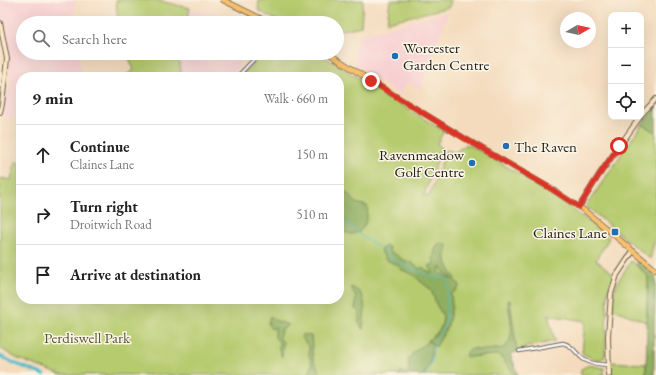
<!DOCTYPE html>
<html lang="en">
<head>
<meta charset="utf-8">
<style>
	body { margin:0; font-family:"EB Garamond",serif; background:#f6f6f6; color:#222 }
	.controls { position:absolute; right:12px; top:12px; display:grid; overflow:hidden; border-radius:8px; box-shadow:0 4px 16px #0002 }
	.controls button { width:36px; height:36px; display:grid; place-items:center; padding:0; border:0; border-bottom:1px solid #e0e0e0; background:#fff; color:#222; font:20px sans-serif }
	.compass { position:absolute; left:560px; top:12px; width:36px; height:36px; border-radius:50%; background:#fff; box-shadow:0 4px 16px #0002; rotate:81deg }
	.stop { position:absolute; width:12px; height:12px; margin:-9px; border:3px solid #d93025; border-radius:50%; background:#fff }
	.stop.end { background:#d93025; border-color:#fff; box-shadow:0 1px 4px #0008 }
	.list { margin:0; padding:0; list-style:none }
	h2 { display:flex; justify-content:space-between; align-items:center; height:52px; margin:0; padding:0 16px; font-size:17px }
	h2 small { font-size:13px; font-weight:400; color:#767676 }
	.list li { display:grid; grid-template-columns:26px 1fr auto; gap:12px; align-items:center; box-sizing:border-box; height:60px; padding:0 16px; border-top:1px solid #e0e0e0 }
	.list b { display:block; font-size:15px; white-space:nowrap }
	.list p { margin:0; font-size:13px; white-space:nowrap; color:#767676 }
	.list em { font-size:13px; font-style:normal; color:#767676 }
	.icon { flex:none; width:22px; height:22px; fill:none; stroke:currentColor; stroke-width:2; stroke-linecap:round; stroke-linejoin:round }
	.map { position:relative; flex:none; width:656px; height:375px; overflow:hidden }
	.search { position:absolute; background:#fff; box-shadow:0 4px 16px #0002; left:16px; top:16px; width:328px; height:44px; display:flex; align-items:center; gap:10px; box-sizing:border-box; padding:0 14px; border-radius:22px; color:#767676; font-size:15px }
	.panel { position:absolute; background:#fff; box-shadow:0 4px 16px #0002; left:16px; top:72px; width:328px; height:232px; border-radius:16px }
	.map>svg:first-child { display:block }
	.built { fill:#f7cfd1 }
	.green { fill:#b6ca6e; stroke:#697345 }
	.forest { fill:#90ae61; stroke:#56653e }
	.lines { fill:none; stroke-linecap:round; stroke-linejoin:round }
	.stream { stroke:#51bdcc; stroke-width:1 }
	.canal { stroke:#51bdcc; stroke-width:3.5 }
	.street-casing { stroke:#685f54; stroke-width:4.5 }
	.secondary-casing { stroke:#685f54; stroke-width:6 }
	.primary-casing { stroke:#685f54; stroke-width:6 }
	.street { stroke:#fff; stroke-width:2.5 }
	.secondary { stroke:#fce6c4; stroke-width:4 }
	.primary { stroke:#f7c06c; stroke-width:4.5 }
	.route { stroke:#d93025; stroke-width:5 }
	.poi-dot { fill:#1f6fb2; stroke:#fcf5e5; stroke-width:1.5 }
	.labels { text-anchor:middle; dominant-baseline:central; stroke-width:3; stroke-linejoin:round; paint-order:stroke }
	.poi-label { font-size:15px; fill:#1c1c1c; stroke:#fcf5e5; text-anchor:start }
	.park-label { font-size:15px; fill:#525939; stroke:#fcf5e5 }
</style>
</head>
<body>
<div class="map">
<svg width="656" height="375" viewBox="0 0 656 375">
	<rect width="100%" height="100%" fill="#fcf5e5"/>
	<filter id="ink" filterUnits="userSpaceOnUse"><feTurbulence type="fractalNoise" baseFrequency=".025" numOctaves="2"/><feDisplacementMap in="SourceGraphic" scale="8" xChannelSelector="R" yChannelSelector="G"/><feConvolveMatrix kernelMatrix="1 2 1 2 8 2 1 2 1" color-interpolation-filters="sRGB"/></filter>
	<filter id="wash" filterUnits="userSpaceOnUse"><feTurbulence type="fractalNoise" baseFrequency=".012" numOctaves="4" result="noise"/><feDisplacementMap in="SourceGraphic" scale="16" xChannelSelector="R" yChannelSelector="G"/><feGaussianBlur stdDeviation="0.9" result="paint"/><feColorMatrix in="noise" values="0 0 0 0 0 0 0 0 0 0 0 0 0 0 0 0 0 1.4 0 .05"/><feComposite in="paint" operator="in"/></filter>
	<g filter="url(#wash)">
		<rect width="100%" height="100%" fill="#f4dbbd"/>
		<!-- built -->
		<path class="built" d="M0,0H76L72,23H23V53H77L82,71L85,77H21V121L2,115L6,92L10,90L12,80L9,75V54L0,12Z
			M190,8L219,18L217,23H187Z
			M448,12L420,89L407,82L400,95L354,63L358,35Z
			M181,53H210L208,61L239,59V64L240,66L230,77H182L179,59Z"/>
		<!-- green -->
		<path class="green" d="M116,0H155L190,8L187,23H118Z
			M259,0H363L361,26L337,31V23H281L258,10Z
			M390,0H451L449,7L387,22Z
			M127,53H180L179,59L182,77H123L134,70Z
			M265,53H318L444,131L437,144L442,148L424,195L429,196L446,150L455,152L467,144C517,171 565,201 609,238L596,260L615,275L608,291L605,357C598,363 589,357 582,353L585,321L548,315L555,341L515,350V353H510L518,375H61L16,358L0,348V178L11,180L15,162L21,163V299H339V77H246L242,74Z
			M642,124L656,133V236L650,259L586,206Z
			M631,261L648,276L646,322L613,309L614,290L620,278Z
			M610,362L646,364V375H612Z
			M589,365L604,368V375H581V369Z"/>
		<!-- forest -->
		<path class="forest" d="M656,107V133L642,124Z
			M339,188L348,194L356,203L367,206L368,207C367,218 366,233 351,234C348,234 342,231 339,230Z
			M443,243L446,244C449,250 445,254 446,260C447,266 452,274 456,278L455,279L447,275L440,267L439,271C444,278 454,278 460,285L458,289L451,294L452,306L448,325L436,347L428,340L436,334L441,327L443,319L442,314L436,304L432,292L429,288L420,281L414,275L400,269L398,265L386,260L380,250L386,246L389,247L390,252L398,256L403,260L411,262L420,269L422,267L431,273L433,272L429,266L434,264L433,257L437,245L438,244Z
			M637,261L656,275L654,331V375H646L648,276L636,264Z
			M351,287C370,294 364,314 363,330L359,322V312L355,309L356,298Z
			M509,299L510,301L517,352L510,354L518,375H515L499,355L468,357L465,356L467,351L476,348L477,350L499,349C518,346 510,317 508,303Z
			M270,316L274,320L289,325L282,329L279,337L283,342L282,357L279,350V341L275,338V327L271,329L268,324Z
			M303,334L311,336L313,359L319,371L320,375H309L312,364L309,355V347L301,337Z
			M429,341L433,345L430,363L424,375H398L401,371L406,374C409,370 410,366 408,361L412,354L416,350Z"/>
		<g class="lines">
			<!-- stream -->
			<path class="stream" d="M339,220L348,224L359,234L386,252L388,257L403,265L436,278C455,272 447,294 447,303C447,311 447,319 444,327C442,334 435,338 433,346C432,351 433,359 431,364C430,368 427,371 426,375"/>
			<!-- canal -->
			<path class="canal" d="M0,356L14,363L44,375"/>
		</g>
	</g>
	<g filter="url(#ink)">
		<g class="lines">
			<!-- street casing -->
			<g class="street-casing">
				<path id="street" d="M237,77L260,53
					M519,351L563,343C573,345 576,354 583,359C590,364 599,364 608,365"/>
			</g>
			<!-- secondary casing -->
			<g class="secondary-casing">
				<path id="secondary" d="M0,23L7,59L2,104L0,112
					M641,115L656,99
					M579,207L599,175L640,117
					M609,375L608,336L611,294L617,275L633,251"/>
			</g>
			<!-- primary casing -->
			<g class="primary-casing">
				<path id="primary" d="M223,0L270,23
					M328,53L371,81L464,138L550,188L585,211L656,270"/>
			</g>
			<!-- street -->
			<use href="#street" class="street"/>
			<!-- secondary -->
			<use href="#secondary" class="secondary"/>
			<!-- primary -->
			<use href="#primary" class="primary"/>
		</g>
	</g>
	<g class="lines" filter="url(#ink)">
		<!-- route -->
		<path class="route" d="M371,81L464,138L550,188L579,207L599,175L619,146"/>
	</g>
	<!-- markers -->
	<g class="poi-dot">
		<circle cx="395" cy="56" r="4"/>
		<circle cx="506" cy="146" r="4"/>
		<circle cx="472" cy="163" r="4"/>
		<rect x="611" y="228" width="8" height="8" rx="2"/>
	</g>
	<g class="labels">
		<!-- poi labels -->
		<g class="poi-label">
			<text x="403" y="47">Worcester<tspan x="403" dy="17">Garden Centre</tspan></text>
			<text x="514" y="146">The Raven</text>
			<text x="464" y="154" text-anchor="end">Ravenmeadow<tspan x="464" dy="17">Golf Centre</tspan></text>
			<text x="607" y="232" text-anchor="end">Claines Lane</text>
		</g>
		<!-- park labels -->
		<g class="park-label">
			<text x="87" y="337">Perdiswell Park</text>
		</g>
	</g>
</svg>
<div class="controls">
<button>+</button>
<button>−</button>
<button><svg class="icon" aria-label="locate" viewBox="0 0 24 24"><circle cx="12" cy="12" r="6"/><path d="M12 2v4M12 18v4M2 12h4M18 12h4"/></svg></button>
</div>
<svg class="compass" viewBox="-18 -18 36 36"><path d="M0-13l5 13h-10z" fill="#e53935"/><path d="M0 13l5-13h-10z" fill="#767676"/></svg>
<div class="stop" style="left:619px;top:146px"></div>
<div class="stop end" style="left:371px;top:81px"></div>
<div class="search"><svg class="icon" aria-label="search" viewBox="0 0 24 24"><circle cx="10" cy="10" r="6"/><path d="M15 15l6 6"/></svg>Search here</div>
<section class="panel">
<h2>9 min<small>Walk · 660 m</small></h2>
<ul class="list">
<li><svg class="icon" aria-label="ahead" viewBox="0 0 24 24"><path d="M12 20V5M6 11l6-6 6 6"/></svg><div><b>Continue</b><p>Claines Lane</p></div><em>150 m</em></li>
<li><svg class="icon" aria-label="right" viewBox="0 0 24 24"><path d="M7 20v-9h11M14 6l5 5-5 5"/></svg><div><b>Turn right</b><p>Droitwich Road</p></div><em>510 m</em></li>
<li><svg class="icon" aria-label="arrive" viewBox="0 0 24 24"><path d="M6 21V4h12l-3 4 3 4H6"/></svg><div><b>Arrive at destination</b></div></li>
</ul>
</section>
</div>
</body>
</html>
